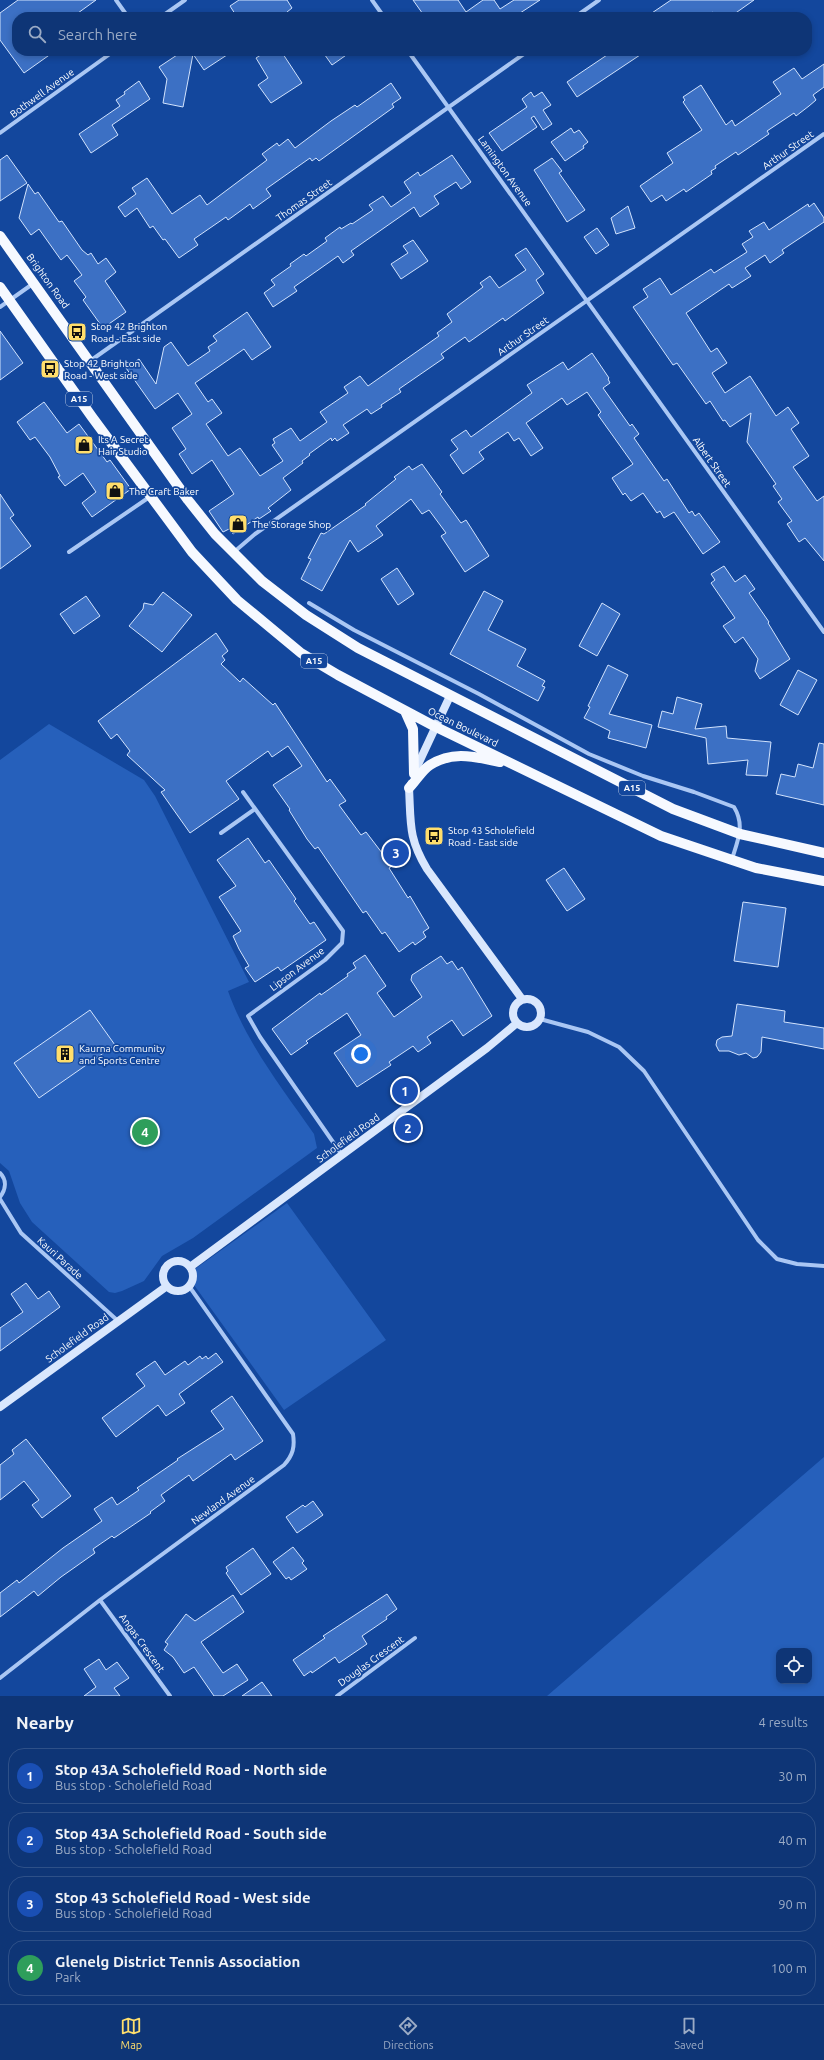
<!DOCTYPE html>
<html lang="en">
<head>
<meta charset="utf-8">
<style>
	body { margin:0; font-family:Ubuntu,sans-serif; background:#1c407e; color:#f1f3f6 }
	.controls { position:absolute; right:12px; bottom:12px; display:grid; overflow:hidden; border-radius:8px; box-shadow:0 2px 6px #0003 }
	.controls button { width:36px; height:36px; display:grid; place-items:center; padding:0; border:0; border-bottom:1px solid #2e5088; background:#0e3576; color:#f1f3f6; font:20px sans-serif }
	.you { position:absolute; left:361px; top:1054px; width:14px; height:14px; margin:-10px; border:3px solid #fff; border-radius:50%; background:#1a73e8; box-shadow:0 0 0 6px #1a73e833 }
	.badge { display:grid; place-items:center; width:26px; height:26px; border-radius:50%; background:#ffde6c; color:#fff; font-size:13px; font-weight:700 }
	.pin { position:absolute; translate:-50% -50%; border:2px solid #fff; box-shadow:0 1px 4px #0006 }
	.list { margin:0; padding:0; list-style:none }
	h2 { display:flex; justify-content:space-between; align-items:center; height:52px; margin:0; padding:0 16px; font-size:17px }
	h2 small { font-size:13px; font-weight:400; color:#9babc5 }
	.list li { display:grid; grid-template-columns:26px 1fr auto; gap:12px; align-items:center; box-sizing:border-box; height:56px; margin:0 8px 8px; padding:0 8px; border:1px solid #2e5088; border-radius:16px }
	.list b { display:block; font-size:15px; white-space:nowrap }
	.list p { margin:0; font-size:13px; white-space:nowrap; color:#9babc5 }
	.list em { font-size:13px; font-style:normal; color:#9babc5 }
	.icon { flex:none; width:22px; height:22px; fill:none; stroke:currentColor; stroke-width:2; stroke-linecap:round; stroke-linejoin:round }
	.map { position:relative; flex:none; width:824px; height:1696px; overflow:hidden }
	.search { position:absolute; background:#0e3576; box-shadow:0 2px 6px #0003; left:12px; right:12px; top:12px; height:44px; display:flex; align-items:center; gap:10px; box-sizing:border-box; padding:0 14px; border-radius:16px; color:#9babc5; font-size:15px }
	.sheet { height:308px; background:#0e3576 }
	nav { display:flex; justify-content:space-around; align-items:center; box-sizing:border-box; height:56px; border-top:1px solid #2e5088; background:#0e3576; font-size:11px; color:#9babc5 }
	nav a { display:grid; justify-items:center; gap:2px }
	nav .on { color:#ffde6c }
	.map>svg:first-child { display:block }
	.green { fill:#2660bb; fill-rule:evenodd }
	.building { fill:#3c70c4; stroke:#d2e3fd }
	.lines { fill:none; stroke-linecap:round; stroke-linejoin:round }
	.street { stroke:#aac7f4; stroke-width:4 }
	.secondary { stroke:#d9e7fd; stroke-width:8 }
	.primary { stroke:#f6f9ff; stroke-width:10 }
	.labels { text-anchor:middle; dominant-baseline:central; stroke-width:3.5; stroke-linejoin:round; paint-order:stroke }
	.shield { fill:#13479d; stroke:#b8c8e2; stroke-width:1 }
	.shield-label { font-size:9px; font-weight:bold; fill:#fff }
	.street-label { font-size:10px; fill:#fff; stroke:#13479d }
	.poi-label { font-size:10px; fill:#fff; stroke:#13479d; text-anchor:start }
</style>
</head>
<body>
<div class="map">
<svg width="824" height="1696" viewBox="0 0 824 1696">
	<rect width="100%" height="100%" fill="#13479d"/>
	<!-- green -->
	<path class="green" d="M49,724L144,780L155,796L249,982L228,991C247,1044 282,1088 314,1134L317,1148L193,1238L162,1256L144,1281L122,1291L115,1293L109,1292L32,1222L20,1203L9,1171L0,1163V760Z
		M287,1203L386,1340L284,1410L194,1285L196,1276L195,1269Z
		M824,1457V1696H547ZM779,1651H809V1681H779Z"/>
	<!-- building -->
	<path class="building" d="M18,0H96L78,13L81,17H17V51H55L24,73L0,40V13Z
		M239,0H287L292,8L287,12L290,17H237L230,6Z
		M413,0H458L466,12L483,0H494L500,9L514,0H540L514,17H425Z
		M671,0H754L730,17H717L713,12L705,17H646Z
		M183,51H233L204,70L193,54L183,107L163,103L167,79L159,67Z
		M267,51H281L302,83L271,103L258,85L268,78L256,58Z
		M322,51H352L332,65Z
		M605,51H646L577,97L567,82L607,55Z
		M824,64V87L813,95L816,100L809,106L796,116L794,113L767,131L769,134L738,155L736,152L715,166L716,168L711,171L712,174L686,192L684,189L666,201L662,195L651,202L640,186L673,163L667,153L702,130L683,102L685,100L683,97L701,85L726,125L732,120L735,126L781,94L773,82L794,68L802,79Z
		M139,81L150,99L112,125L118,135L91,153L79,134L120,106L116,100L125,94L124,92Z
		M391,83L401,98L392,104L394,107L319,161L316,158L312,161L310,158L266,189L271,196L253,209L250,204L228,220L226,217L194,239L198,245L179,258L165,239L163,240L153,226L150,228L137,208L125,217L118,207L136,194L132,188L147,178L172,214L200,195L207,205L267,160L262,154L277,143L279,146L288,139L295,148L331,121L355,105L357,107Z
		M531,92L534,97L542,92L551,105L543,110L552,124L543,130L534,116L531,118L537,127L502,151L489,133L527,107L522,99Z
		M571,128L574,133L579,130L588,142L583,146L584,148L565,161L551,142Z
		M7,155L27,183L0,201V160Z
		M452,155L471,182L461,189L456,182L434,196L439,204L420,217L414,207L351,251L354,255L343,263L338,256L294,287L297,291L273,307L264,293L275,285L271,280L291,266L290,264L304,254L306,256L327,241L325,238L340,227L341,229L351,223L352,224L373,210L369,205L383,196L391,207L411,193L404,182L418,172L420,176Z
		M552,158L562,171L559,173L585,210L567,222L534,170Z
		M28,184L35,194L38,192L59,222L62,221L82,250L88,255L91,253L98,264L106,258L116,272L105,281L126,312L103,328L83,300L86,297L74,281L82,275L67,255L61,260L39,229L31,235L19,218Z
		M814,203L824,218V222L782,250L784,253L770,263L765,255L745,268L751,276L732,288L729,284L686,313L711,352L717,348L727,363L712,373L725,393L750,376L776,416L788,407L799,423L791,429L809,456L793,467L817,501L824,496V561L805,538L799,542L787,524L792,521L778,502L782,499L773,486L776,484L747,442L751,413L730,427L725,420L723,421L710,401L706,404L677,363L673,365L633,307L648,297L643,289L660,278L671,295L711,269L714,273L747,252L742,244L753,237L749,231L764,222L769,230L808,204L809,207Z
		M628,206L635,228L616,234L611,218Z
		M597,228L609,245L596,254L584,237Z
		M413,240L428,261L401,279L391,264L408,253L403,246Z
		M526,248L544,274L536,280L544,293L505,321L503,318L469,342L465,337L441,354L444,358L399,389L401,392L381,405L382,407L371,414L367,409L343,425L349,433L337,441L335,438L332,441L331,438L309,454L310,455L302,461L303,463L283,478L291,490L268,508L271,511L259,519L258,517L233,534L229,529L223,532L209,511L234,494L212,460L192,474L179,454L186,449L172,428L192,414L178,393L155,409L126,368L139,359L156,384L164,347L171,342L188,366L210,351L208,347L217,341L213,336L247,312L271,347L252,360L244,349L195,383L208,402L212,399L222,413L206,424L228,456L240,448L260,476L283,461L272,445L275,443L273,439L291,428L300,441L327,422L320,412L348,393L344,387L360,376L368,386L439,336L437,333L452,322L447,314L483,287L480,283L490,276L499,288L526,270L515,255Z
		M0,331L23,363L0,380Z
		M592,353L609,378L608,379L610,383L603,388L630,426L632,424L639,434L634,438L664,481L667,479L689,513L692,511L695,516L699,513L720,542L703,554L674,512L664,518L660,511L657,513L643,493L631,501L625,493L623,495L612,478L633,464L598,415L601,412L587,392L567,405L562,398L526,423L543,448L531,456L519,438L514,441L508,432L479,452L484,459L463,474L450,455L458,449L451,440L466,430L471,437L532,393L527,385L563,362L568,370Z
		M44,402L67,433L79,424L107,462L110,460L131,489L92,517L82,503L96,492L83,473L65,486L58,477L60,476L50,457L35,437L30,440L17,422Z
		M422,464L442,492L440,494L461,523L466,520L489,556L465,572L441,536L446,533L429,510L422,514L411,499L376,526L383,535L358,552L350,540L322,591L301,579L311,559L308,558L321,533L324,534L366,505L365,504L396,479L394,477L409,466L412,470Z
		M0,494L14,515L10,518L31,546L0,569Z
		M724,566L735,582L745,575L755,589L749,593L769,622L768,623L790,659L760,679L755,671L758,659L743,637L735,643L723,626L735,618L711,583L715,580L711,574Z
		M397,568L414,594L398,605L381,579Z
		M484,591L503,601L488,630L526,649L517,666L545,681L542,686L545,687L538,701L450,654Z
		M163,592L192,615L162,652L129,626L143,609L144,603L153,605Z
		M86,596L100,616L74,634L60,614Z
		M602,603L620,614L597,656L579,646Z
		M216,633L228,651L222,656L225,660L221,664L240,682L243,678L273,705L275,703L327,782L330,779L346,801L339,805L361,835L366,832L392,866L389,868L408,898L410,896L429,928L423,932L426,937L415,945L413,942L399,952L385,932L382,934L366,911L363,913L318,847L315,849L307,839L289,810L290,809L273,785L302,766L288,746L272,757L268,751L226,781L239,799L190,833L161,792L165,790L127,755L130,751L117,734L111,739L98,721Z
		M608,665L628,675L609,714L652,725L646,748L608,738L610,731L584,718L590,707L588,706Z
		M798,670L817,680L798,715L780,705Z
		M677,697L702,704L695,729L726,726L727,738L771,742L767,776L746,775L748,760L708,764L706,738L658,727L662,711L673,714Z
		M819,743L824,744V805L776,794L781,774L795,777L798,764L813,768Z
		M248,838L265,863L269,860L296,899L294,901L310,924L314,922L326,940L281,971L278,967L255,982L245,968L249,966L239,949L233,936L241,931L219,897L236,886L217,860Z
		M564,868L585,899L567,911L546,880Z
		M743,902L786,908L778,967L734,961Z
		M365,955L386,986L377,993L394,1017L422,997L411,980L412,975L441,956L447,964L452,961L458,970L462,967L492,1016L463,1036L452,1020L427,1037L431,1043L418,1052L413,1046L389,1062L391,1065L357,1087L334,1053L361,1035L347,1013L306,1041L308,1043L291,1055L272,1029L320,993L321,995L348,976L347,974L356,968L353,963Z
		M737,1004L785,1011L784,1022L824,1028V1049L762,1037L761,1052L757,1057L753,1058L746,1053L739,1055L729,1051H719L716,1045L717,1040L722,1037L732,1036Z
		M90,1010L115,1045L39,1098L14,1063Z
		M26,1283L38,1299L49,1291L60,1307L0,1351V1328L23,1312L11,1294Z
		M216,1353L223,1362L179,1394L185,1403L166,1416L158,1405L116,1437L102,1418L145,1386L136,1374L155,1361L165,1375L185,1361L188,1365L200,1356L202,1359L206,1356L208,1359Z
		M232,1396L263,1441L235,1460L231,1454L193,1481L189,1475L161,1495L165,1501L150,1512L151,1513L114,1538L112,1536L93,1549L95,1553L61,1577L38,1596L34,1591L0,1617V1593L17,1580L19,1583L63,1548L102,1521L94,1509L112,1497L117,1505L139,1490L137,1488L178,1460L177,1459L224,1429L211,1411Z
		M26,1439L71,1496L42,1518L32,1505L39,1500L24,1481L0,1500V1465L14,1454L12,1450Z
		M313,1501L323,1515L297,1533L286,1517L303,1505L305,1507Z
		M293,1547L304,1561L302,1563L307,1569L291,1580L289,1577L286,1579L273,1562Z
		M253,1548L271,1574L241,1595L226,1573L228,1571L226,1567Z
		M387,1594L397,1609L386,1617L387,1619L362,1636L367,1644L339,1663L335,1657L312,1673L311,1671L304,1676L293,1660L325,1638L323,1636Z
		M233,1595L244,1612L201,1642L223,1673L237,1664L248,1680L223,1696H214L194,1667L184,1673L173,1657L164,1650L168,1644L165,1642L186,1614L195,1621Z
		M99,1659L106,1670L117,1662L129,1678L114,1688L120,1696H84L96,1687L84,1669Z
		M262,1682L272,1696H242Z"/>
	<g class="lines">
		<!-- street -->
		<path class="street" d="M116,0L128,17
			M372,0L384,17
			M161,17L185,0
			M575,17L599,0
			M408,51L824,632
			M0,133L114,51
			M0,307L34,283
			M90,361L528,51
			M69,552L151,496
			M234,552L255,534L824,134
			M309,603L354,630L479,694L589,754L643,776L694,792L734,807C745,825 738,840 732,859
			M243,792L343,931L342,943L325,960L248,1016L260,1037L342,1155
			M221,833L255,809
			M540,1019L588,1032L619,1047L644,1071L758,1240L777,1259L797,1264L824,1266
			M0,1173C7,1180 6,1189 0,1197
			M0,1199L21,1233L118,1321
			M100,1600L170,1696
			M0,1678L100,1600L284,1465C293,1455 295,1447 293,1434L189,1286
			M337,1696L415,1638"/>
		<!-- secondary -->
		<path class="secondary" d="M415,771L450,696
			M411,784L409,788C411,823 408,838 427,869L522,999
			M513 1013a14 14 0 1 1 28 0a14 14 0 1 1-28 0Z
			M163 1276a15 15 0 1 1 30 0a15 15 0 1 1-30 0Z
			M190,1267L487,1048L517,1023
			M0,1407L167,1286"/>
		<!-- primary -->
		<path class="primary" d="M0,236L188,500L215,534L262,581L306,615L358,648L673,809L740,834L824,853
			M0,287L92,417L192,552L237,600L301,653L338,675L434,726L661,836L756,868L824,881
			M405,711L413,729L414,774
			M409,788C416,781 422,770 430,765C454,750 475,757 500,762"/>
	</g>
	<!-- icons -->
	<defs>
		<g id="bus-square" transform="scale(1)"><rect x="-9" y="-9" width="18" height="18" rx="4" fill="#ffde6c" stroke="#13479d"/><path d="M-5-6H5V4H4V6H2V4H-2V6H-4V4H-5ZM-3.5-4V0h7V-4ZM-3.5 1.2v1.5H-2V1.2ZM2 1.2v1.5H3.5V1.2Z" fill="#111"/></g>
		<g id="shop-square" transform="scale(1)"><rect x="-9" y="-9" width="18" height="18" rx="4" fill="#ffde6c" stroke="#13479d"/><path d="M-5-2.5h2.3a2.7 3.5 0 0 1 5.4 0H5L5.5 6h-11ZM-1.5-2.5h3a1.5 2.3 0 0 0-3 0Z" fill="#111"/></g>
		<g id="building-square" transform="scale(1)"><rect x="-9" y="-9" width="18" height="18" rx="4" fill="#ffde6c" stroke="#13479d"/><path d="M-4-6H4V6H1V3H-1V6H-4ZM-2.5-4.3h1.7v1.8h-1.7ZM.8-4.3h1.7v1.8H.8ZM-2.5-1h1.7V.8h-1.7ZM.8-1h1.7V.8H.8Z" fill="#111"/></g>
	</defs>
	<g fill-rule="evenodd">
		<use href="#bus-square" x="77" y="332"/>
		<use href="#bus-square" x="50" y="369"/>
		<use href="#shop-square" x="84" y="445"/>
		<use href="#shop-square" x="115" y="491"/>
		<use href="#shop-square" x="238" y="524"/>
		<use href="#bus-square" x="434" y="836"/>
		<use href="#building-square" x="65" y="1054"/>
	</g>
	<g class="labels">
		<!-- shield labels -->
		<g class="shield">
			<rect x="66" y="392" width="26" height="14" rx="3"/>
			<rect x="301" y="654" width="26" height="14" rx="3"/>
			<rect x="619" y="781" width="26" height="14" rx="3"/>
		</g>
		<g class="shield-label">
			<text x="79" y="399">A15</text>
			<text x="314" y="661">A15</text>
			<text x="632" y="788">A15</text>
		</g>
		<!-- street labels -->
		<g class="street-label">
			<text transform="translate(42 93) rotate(-36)">Bothwell Avenue</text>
			<text transform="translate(788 150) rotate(-35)">Arthur Street</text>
			<text transform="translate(505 171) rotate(54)">Lamington Avenue</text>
			<text transform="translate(304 200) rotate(-35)">Thomas Street</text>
			<text transform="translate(48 281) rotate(54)">Brighton Road</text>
			<text transform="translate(523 336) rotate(-35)">Arthur Street</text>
			<text transform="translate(712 462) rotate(55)">Albert Street</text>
			<text transform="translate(463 727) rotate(26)">Ocean Boulevard</text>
			<text transform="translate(297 969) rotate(-37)">Lipson Avenue</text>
			<text transform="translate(348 1138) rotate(-36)">Scholefield Road</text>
			<text transform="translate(60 1258) rotate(42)">Kauri Parade</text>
			<text transform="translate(77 1338) rotate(-36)">Scholefield Road</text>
			<text transform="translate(223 1500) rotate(-36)">Newland Avenue</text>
			<text transform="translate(142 1643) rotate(54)">Angas Crescent</text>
			<text transform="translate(371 1661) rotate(-36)">Douglas Crescent</text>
		</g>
		<!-- poi labels -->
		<g class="poi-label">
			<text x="91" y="326">Stop 42 Brighton<tspan x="91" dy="12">Road - East side</tspan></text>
			<text x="64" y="363">Stop 42 Brighton<tspan x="64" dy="12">Road - West side</tspan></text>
			<text x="98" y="439">Its A Secret<tspan x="98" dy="12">Hair Studio</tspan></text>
			<text x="129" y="491">The Craft Baker</text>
			<text x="252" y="524">The Storage Shop</text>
			<text x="448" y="830">Stop 43 Scholefield<tspan x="448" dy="12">Road - East side</tspan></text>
			<text x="79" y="1048">Kaurna Community<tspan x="79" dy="12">and Sports Centre</tspan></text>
		</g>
	</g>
</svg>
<div class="controls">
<button><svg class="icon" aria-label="locate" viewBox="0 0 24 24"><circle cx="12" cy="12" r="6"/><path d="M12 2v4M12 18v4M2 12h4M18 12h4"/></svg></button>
</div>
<div class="you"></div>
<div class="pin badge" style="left:405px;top:1091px;background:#1a4fb4">1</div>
<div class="pin badge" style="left:408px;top:1128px;background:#1a4fb4">2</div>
<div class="pin badge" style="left:396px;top:853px;background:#1a4fb4">3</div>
<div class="pin badge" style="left:145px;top:1132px;background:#2e9e5b">4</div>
<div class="search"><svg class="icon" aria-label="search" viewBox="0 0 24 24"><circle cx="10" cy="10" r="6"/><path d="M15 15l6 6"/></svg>Search here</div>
</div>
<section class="sheet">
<h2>Nearby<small>4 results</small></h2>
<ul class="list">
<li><span class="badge" style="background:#1a4fb4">1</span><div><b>Stop 43A Scholefield Road - North side</b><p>Bus stop · Scholefield Road</p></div><em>30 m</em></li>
<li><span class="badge" style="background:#1a4fb4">2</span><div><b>Stop 43A Scholefield Road - South side</b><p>Bus stop · Scholefield Road</p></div><em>40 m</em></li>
<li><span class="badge" style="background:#1a4fb4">3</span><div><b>Stop 43 Scholefield Road - West side</b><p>Bus stop · Scholefield Road</p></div><em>90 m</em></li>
<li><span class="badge" style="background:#2e9e5b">4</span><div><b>Glenelg District Tennis Association</b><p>Park</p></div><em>100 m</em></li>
</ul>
</section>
<nav>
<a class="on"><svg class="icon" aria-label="map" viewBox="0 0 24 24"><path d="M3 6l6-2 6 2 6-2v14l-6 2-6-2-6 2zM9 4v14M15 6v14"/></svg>Map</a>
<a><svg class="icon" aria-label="directions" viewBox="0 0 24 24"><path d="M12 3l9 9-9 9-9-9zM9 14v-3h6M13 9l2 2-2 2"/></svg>Directions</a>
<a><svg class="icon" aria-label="saved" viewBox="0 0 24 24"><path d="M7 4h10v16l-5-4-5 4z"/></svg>Saved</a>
</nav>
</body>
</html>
